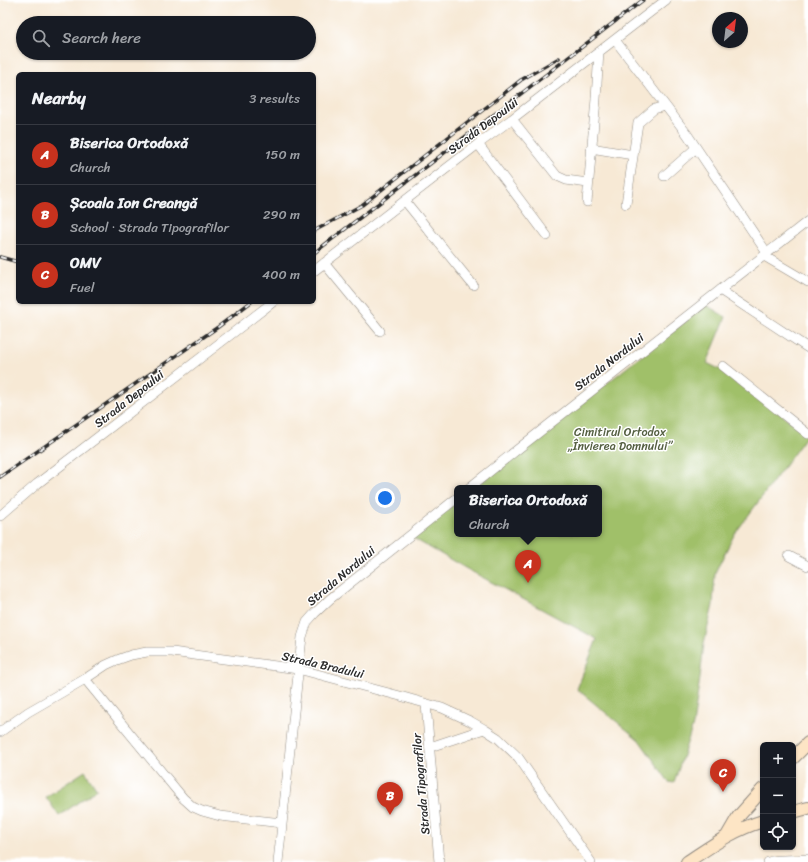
<!DOCTYPE html>
<html lang="en">
<head>
<meta charset="utf-8">
<style>
	body { margin:0; font-family:Sriracha,sans-serif; background:#242831; color:#f1f3f6 }
	.controls { position:absolute; right:12px; bottom:12px; display:grid; overflow:hidden; border-radius:6px; box-shadow:0 1px 3px #0004 }
	.controls button { width:36px; height:36px; display:grid; place-items:center; padding:0; border:0; border-bottom:1px solid #363941; background:#171b24; color:#f1f3f6; font:20px sans-serif }
	.compass { position:absolute; left:712px; top:12px; width:36px; height:36px; border-radius:50%; background:#171b24; box-shadow:0 1px 3px #0004; rotate:28deg }
	.you { position:absolute; left:385px; top:498px; width:14px; height:14px; margin:-10px; border:3px solid #fff; border-radius:50%; background:#1a73e8; box-shadow:0 0 0 6px #1a73e833 }
	.badge { display:grid; place-items:center; width:26px; height:26px; border-radius:50%; background:#c8321e; color:#fff; font-size:13px; font-weight:700 }
	.pin { position:absolute; translate:-50% -33px; filter:drop-shadow(0 1px 2px #0008) }
	.pin::after { content:''; position:absolute; top:21px; width:14px; height:12px; background:inherit; clip-path:polygon(0 0,100% 0,50% 100%) }
	.popup { position:absolute; left:454px; top:485px; width:148px; height:52px; box-sizing:border-box; display:grid; place-content:center; border-radius:6px; background:#171b24; filter:drop-shadow(0 1px 3px #0005); font-size:13px; white-space:nowrap; color:#9ea1a6 }
	.popup b { font-size:15px; color:#f1f3f6 }
	.popup::after { content:''; position:absolute; left:50%; top:100%; margin-left:-8px; border:8px solid transparent; border-top-color:#171b24 }
	.list { margin:0; padding:0; list-style:none }
	h2 { display:flex; justify-content:space-between; align-items:center; height:52px; margin:0; padding:0 16px; font-size:17px }
	h2 small { font-size:13px; font-weight:400; color:#9ea1a6 }
	.list li { display:grid; grid-template-columns:26px 1fr auto; gap:12px; align-items:center; box-sizing:border-box; height:60px; padding:0 16px; border-top:1px solid #363941 }
	.list b { display:block; font-size:15px; white-space:nowrap }
	.list p { margin:0; font-size:13px; white-space:nowrap; color:#9ea1a6 }
	.list em { font-size:13px; font-style:normal; color:#9ea1a6 }
	.icon { flex:none; width:22px; height:22px; fill:none; stroke:currentColor; stroke-width:2; stroke-linecap:round; stroke-linejoin:round }
	.map { position:relative; flex:none; width:808px; height:862px; overflow:hidden }
	.search { position:absolute; background:#171b24; box-shadow:0 1px 3px #0004; left:16px; top:16px; width:300px; height:44px; display:flex; align-items:center; gap:10px; box-sizing:border-box; padding:0 14px; border-radius:22px; color:#9ea1a6; font-size:15px }
	.panel { position:absolute; background:#171b24; box-shadow:0 1px 3px #0004; left:16px; top:72px; width:300px; height:232px; border-radius:6px }
	.map>svg:first-child { display:block }
	.green { fill:#a0c069; stroke:#66764a }
	.lines { fill:none; stroke-linecap:round; stroke-linejoin:round }
	.street-casing { stroke:#918a80; stroke-width:10 }
	.secondary-casing { stroke:#918a80; stroke-width:14 }
	.street { stroke:#fff; stroke-width:9 }
	.secondary { stroke:#fde5c5; stroke-width:12 }
	.rail-casing { stroke:#2b2b2b; stroke-width:3.5 }
	.rail { stroke:#fff; stroke-width:2; stroke-dasharray:6; stroke-linecap:butt }
	.labels { text-anchor:middle; dominant-baseline:central; stroke-width:3; stroke-linejoin:round; paint-order:stroke }
	.street-label { font-size:12px; fill:#2b2b2b; stroke:#fff }
	.park-label { font-size:12px; fill:#545f41; stroke:#fff }
</style>
</head>
<body>
<div class="map">
<svg width="808" height="862" viewBox="0 0 808 862">
	<rect width="100%" height="100%" fill="#fff"/>
	<filter id="ink" filterUnits="userSpaceOnUse"><feTurbulence type="fractalNoise" baseFrequency=".025" numOctaves="2"/><feDisplacementMap in="SourceGraphic" scale="8" xChannelSelector="R" yChannelSelector="G"/><feConvolveMatrix kernelMatrix="1 2 1 2 8 2 1 2 1" color-interpolation-filters="sRGB"/></filter>
	<filter id="wash" filterUnits="userSpaceOnUse"><feTurbulence type="fractalNoise" baseFrequency=".012" numOctaves="4" result="noise"/><feDisplacementMap in="SourceGraphic" scale="16" xChannelSelector="R" yChannelSelector="G"/><feGaussianBlur stdDeviation="0.9" result="paint"/><feColorMatrix in="noise" values="0 0 0 0 0 0 0 0 0 0 0 0 0 0 0 0 0 1.4 0 .05"/><feComposite in="paint" operator="in"/></filter>
	<g filter="url(#wash)">
		<rect width="100%" height="100%" fill="#f7e9d5"/>
		<!-- green -->
		<path class="green" d="M706,305L726,317L707,363L721,370L808,434L734,535L715,573L713,605L704,643L700,678L693,725L674,783L669,782L639,740L577,689L597,639L467,569L411,537L457,502V534H599V488H474Z
			M85,771L97,789L59,816L46,797Z"/>
	</g>
	<g filter="url(#ink)">
		<g class="lines">
			<!-- street casing -->
			<g class="street-casing">
				<path id="street" d="M615,40L687,134L767,253
					M512,119L557,176L566,180L588,183
					M478,144L547,236
					M591,148L633,155
					M664,176L696,148
					M405,201L473,285
					M587,202L596,99L599,52
					M626,204L638,123L654,109L665,106
					M764,256L808,282
					M324,263L380,331
					M314,271L478,144L512,119L666,0
					M720,290L808,348
					M723,366L808,434
					M469,488L528,441L808,221
					M0,516L37,484L273,302
					M789,556L808,566
					M85,679L183,798L193,807L202,811L220,816L282,823
					M426,704L439,862
					M0,732L28,712L85,679L106,665L117,660L131,655L147,652H172L298,669L400,696L442,708L470,721L484,729L498,738L518,757L591,862
					M430,747L484,729
					M278,862L302,637L307,622L315,613L330,599L457,498
					M768,862C781,858 795,861 808,859"/>
			</g>
			<!-- secondary casing -->
			<g class="secondary-casing">
				<path id="secondary" d="M793,758L808,743
					M793,812L808,808
					M727,836L738,817L763,789
					M687,862C713,845 733,830 763,821"/>
			</g>
			<!-- street -->
			<use href="#street" class="street"/>
			<!-- secondary -->
			<use href="#secondary" class="secondary"/>
			<!-- rail casing -->
			<g class="rail-casing">
				<path id="rail" d="M314,231L362,205L521,80L559,58
					M314,253L643,0
					M0,257L18,262
					M0,477L218,327L251,302"/>
			</g>
			<!-- rail -->
			<use href="#rail" class="rail"/>
		</g>
	</g>
	<g class="labels">
		<!-- street labels -->
		<g class="street-label">
			<text transform="translate(483 126) rotate(-37)">Strada Depoului</text>
			<text transform="translate(609 362) rotate(-38)">Strada Nordului</text>
			<text transform="translate(129 399) rotate(-38)">Strada Depoului</text>
			<text transform="translate(341 576) rotate(-40)">Strada Nordului</text>
			<text transform="translate(323 665) rotate(13)">Strada Bradului</text>
			<text transform="translate(421 784) rotate(-95)">Strada Tipografilor</text>
		</g>
		<!-- park labels -->
		<g class="park-label">
			<text x="620" y="432">Cimitirul Ortodox<tspan x="620" dy="14">„Învierea Domnului”</tspan></text>
		</g>
	</g>
</svg>
<div class="controls">
<button>+</button>
<button>−</button>
<button><svg class="icon" aria-label="locate" viewBox="0 0 24 24"><circle cx="12" cy="12" r="6"/><path d="M12 2v4M12 18v4M2 12h4M18 12h4"/></svg></button>
</div>
<svg class="compass" viewBox="-18 -18 36 36"><path d="M0-13l5 13h-10z" fill="#e53935"/><path d="M0 13l5-13h-10z" fill="#9ea1a6"/></svg>
<div class="you"></div>
<div class="pin badge" style="left:528px;top:583px">A</div>
<div class="popup"><b>Biserica Ortodoxă</b>Church</div>
<div class="pin badge" style="left:390px;top:815px">B</div>
<div class="pin badge" style="left:723px;top:792px">C</div>
<div class="search"><svg class="icon" aria-label="search" viewBox="0 0 24 24"><circle cx="10" cy="10" r="6"/><path d="M15 15l6 6"/></svg>Search here</div>
<section class="panel">
<h2>Nearby<small>3 results</small></h2>
<ul class="list">
<li><span class="badge">A</span><div><b>Biserica Ortodoxă</b><p>Church</p></div><em>150 m</em></li>
<li><span class="badge">B</span><div><b>Școala Ion Creangă</b><p>School · Strada Tipografilor</p></div><em>290 m</em></li>
<li><span class="badge">C</span><div><b>OMV</b><p>Fuel</p></div><em>400 m</em></li>
</ul>
</section>
</div>
</body>
</html>
